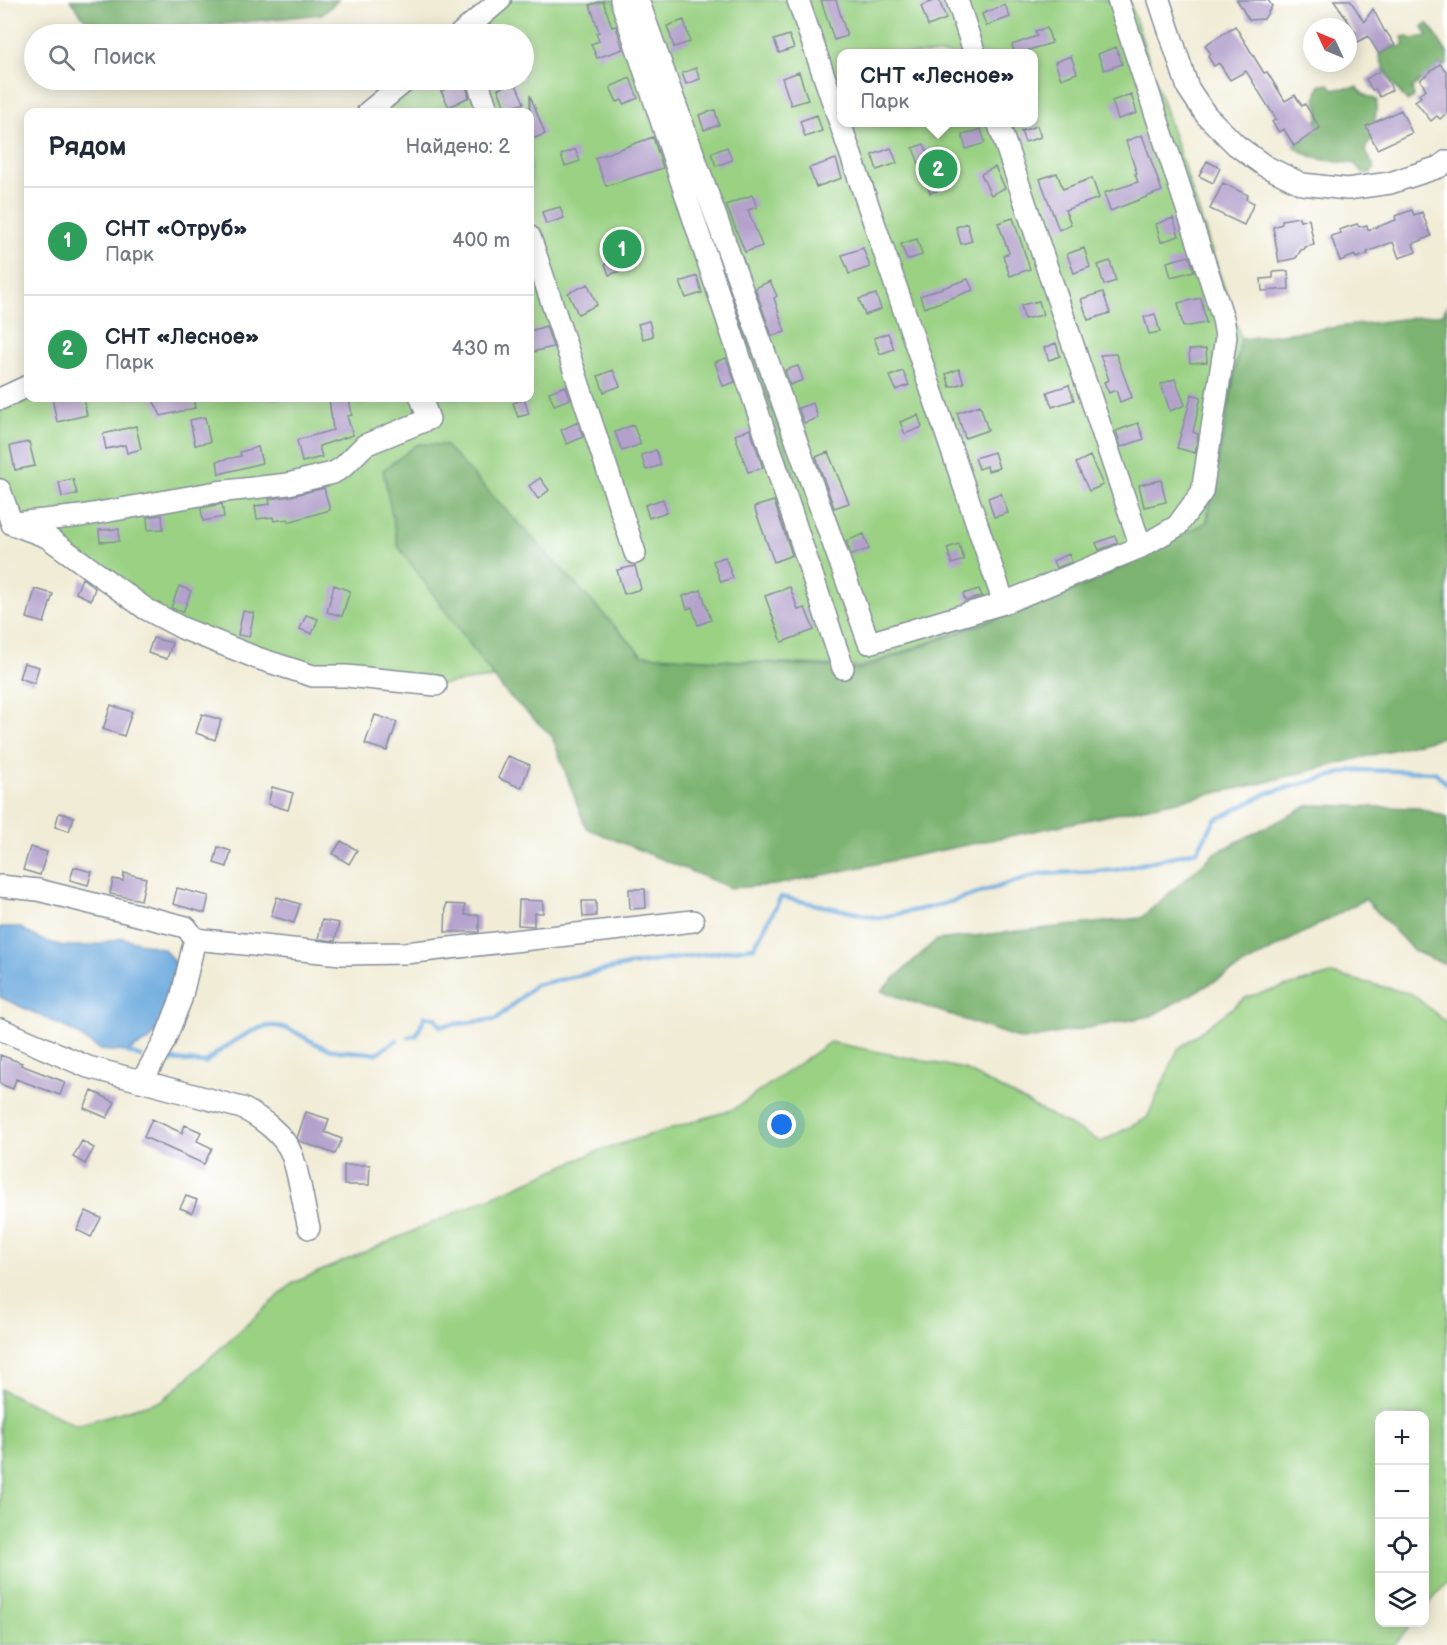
<!DOCTYPE html>
<html lang="ru">
<head>
<meta charset="utf-8">
<style>
	body { margin:0; font-family:"Balsamiq Sans",sans-serif; background:#f2f2f3; color:#1f2937 }
	.controls { position:absolute; right:18px; bottom:18px; display:grid; overflow:hidden; border-radius:12px; box-shadow:0 3px 15px #0003 }
	.controls button { width:54px; height:54px; display:grid; place-items:center; padding:0; border:0; border-bottom:2px solid #e0e1e3; background:#fff; color:#1f2937; font:30px sans-serif }
	.compass { position:absolute; left:1303px; top:18px; width:54px; height:54px; border-radius:50%; background:#fff; box-shadow:0 3px 15px #0003; rotate:314deg }
	.you { position:absolute; left:782px; top:1125px; width:21px; height:21px; margin:-15px; border:4px solid #fff; border-radius:50%; background:#1a73e8; box-shadow:0 0 0 9px #1a73e833 }
	.badge { display:grid; place-items:center; width:39px; height:39px; border-radius:50%; background:#c8321e; color:#fff; font-size:20px; font-weight:700 }
	.pin { position:absolute; translate:-50% -50%; border:3px solid #fff; box-shadow:0 2px 6px #0006 }
	.popup { position:absolute; left:837px; top:49px; width:201px; height:78px; box-sizing:border-box; display:grid; place-content:center; border-radius:12px; background:#fff; filter:drop-shadow(0 2px 4px #0005); font-size:20px; white-space:nowrap; color:#747a83 }
	.popup b { font-size:22px; color:#1f2937 }
	.popup::after { content:''; position:absolute; left:50%; top:100%; margin-left:-12px; border:12px solid transparent; border-top-color:#fff }
	.list { margin:0; padding:0; list-style:none }
	h2 { display:flex; justify-content:space-between; align-items:center; height:78px; margin:0; padding:0 24px; font-size:26px }
	h2 small { font-size:20px; font-weight:400; color:#747a83 }
	.list li { display:grid; grid-template-columns:39px 1fr auto; gap:18px; align-items:center; box-sizing:border-box; height:108px; padding:0 24px; border-top:2px solid #e0e1e3 }
	.list b { display:block; font-size:22px; white-space:nowrap }
	.list p { margin:0; font-size:20px; white-space:nowrap; color:#747a83 }
	.list em { font-size:20px; font-style:normal; color:#747a83 }
	.icon { flex:none; width:33px; height:33px; fill:none; stroke:currentColor; stroke-width:2; stroke-linecap:round; stroke-linejoin:round }
	.map { position:relative; flex:none; width:1447px; height:1645px; overflow:hidden }
	.search { position:absolute; background:#fff; box-shadow:0 3px 15px #0003; left:24px; top:24px; width:510px; height:66px; display:flex; align-items:center; gap:15px; box-sizing:border-box; padding:0 21px; border-radius:33px; color:#747a83; font-size:22px }
	.panel { position:absolute; background:#fff; box-shadow:0 3px 15px #0003; left:24px; top:108px; width:510px; height:294px; border-radius:12px }
	.map>svg:first-child { display:block }
	.green { fill:#9ad183; stroke:#5a8070; stroke-width:1.5; fill-rule:evenodd }
	.forest { fill:#7bb371; stroke:#4b7168; stroke-width:1.5 }
	.water { fill:#6daade; stroke:#446c9e; stroke-width:1.5 }
	.lines { fill:none; stroke-linecap:round; stroke-linejoin:round }
	.stream { stroke:#6daade; stroke-width:4.5 }
	.building { fill:#b3a1cc }
	.minor-casing { stroke:#868e9a; stroke-width:24 }
	.minor { stroke:#fff; stroke-width:21 }
</style>
</head>
<body>
<div class="map">
<svg width="1447" height="1645" viewBox="0 0 1447 1645">
	<rect width="100%" height="100%" fill="#fff"/>
	<filter id="ink" filterUnits="userSpaceOnUse"><feTurbulence type="fractalNoise" baseFrequency=".0167" numOctaves="2"/><feDisplacementMap in="SourceGraphic" scale="12" xChannelSelector="R" yChannelSelector="G"/><feConvolveMatrix kernelMatrix="1 2 1 2 8 2 1 2 1" color-interpolation-filters="sRGB"/></filter>
	<filter id="wash" filterUnits="userSpaceOnUse"><feTurbulence type="fractalNoise" baseFrequency=".008" numOctaves="4" result="noise"/><feDisplacementMap in="SourceGraphic" scale="24" xChannelSelector="R" yChannelSelector="G"/><feGaussianBlur stdDeviation="1.35" result="paint"/><feColorMatrix in="noise" values="0 0 0 0 0 0 0 0 0 0 0 0 0 0 0 0 0 1.4 0 .05"/><feComposite in="paint" operator="in"/></filter>
	<g filter="url(#wash)">
		<rect width="100%" height="100%" fill="#f1ecd6"/>
		<!-- green -->
		<path class="green" d="M501,0H629L795,477L632,0H1129L1241,339L1206,523L1091,583L861,667L664,657L436,685L346,676L182,628L13,519L0,522V399L28,385V398H530V112H368L407,80H524V34H460ZM842,54H1034V122H842Z
			M1332,974L1412,994L1447,1023V1582L1425,1609L1424,1416H1380V1622L1413,1623L1394,1645H0V1389L76,1425L163,1400L293,1283L598,1151L734,1109L830,1042L964,1069L1101,1142L1147,1118L1178,1049L1247,997Z"/>
		<!-- forest -->
		<path class="forest" d="M70,0H338L323,14L126,34H96Z
			M1429,24L1447,53V65L1443,67L1440,64L1412,88L1414,98L1408,101C1394,87 1384,74 1379,54L1395,45L1398,47L1405,45L1402,37L1407,36L1412,39L1427,36L1423,26Z
			M1320,84H1329L1333,89L1358,87C1361,95 1370,97 1377,100L1373,140L1368,144L1365,150L1375,168L1370,173L1363,174L1355,164C1334,161 1310,161 1294,146L1320,128L1316,121L1318,119L1319,109L1315,100Z
			M1447,305V736L1254,785L775,885L731,888L586,828L552,736L504,691L398,546L383,470L418,444L445,445L642,655L861,669L1089,584L1207,522L1241,339L1443,314Z
			M1310,805L1419,808L1447,817V965L1414,951L1365,899L1151,1016L1023,1040L881,991L936,940L1141,918L1215,853Z"/>
		<!-- water -->
		<path class="water" d="M0,927H19L39,939L63,946H88L122,938L164,949L178,967L168,1011L150,1040L127,1052L100,1050L71,1030L0,997Z"/>
		<g class="lines">
			<!-- stream -->
			<path class="stream" d="M408,1037L416,1036L425,1016L436,1018L440,1026L497,1019L535,985L629,965L754,947L781,897L879,918L940,905L1039,874L1116,870L1197,851L1215,820L1268,793L1354,770L1435,772L1447,784
				M127,1052L141,1057
				M159,1066L173,1060L205,1063C220,1050 253,1025 274,1026C291,1026 306,1040 321,1046C338,1054 358,1050 376,1054L397,1040"/>
		</g>
		<g id="blocks">
			<!-- building -->
			<path class="building" d="M821,0H836L847,36L834,40Z
				M935,0H939L946,19L928,26L921,6Z
				M1237,0H1268L1272,6L1264,19L1249,20Z
				M1334,0H1350L1364,22L1373,9L1385,32L1386,31L1395,45L1379,54L1368,36L1348,48V44L1356,33Z
				M603,1L612,27L616,26L623,49L597,58L591,44L599,41L596,33L599,32L590,5Z
				M1005,5L1010,17L986,26L982,14Z
				M684,20L690,42L674,47L667,26Z
				M1235,26L1264,73L1267,72L1285,101L1295,95L1302,106L1305,104L1320,128L1294,146L1284,129L1279,132L1272,122L1276,119L1246,71L1230,80L1219,63L1214,66L1208,56L1211,54L1205,45Z
				M1047,28L1052,43L1015,54L1012,45L1037,36L1035,31Z
				M789,35L794,48L779,53L774,40Z
				M1116,47L1122,64L1104,70L1098,54Z
				M1071,56L1077,73L1061,79L1055,62Z
				M1440,64L1447,72V113L1440,119L1437,116L1431,121L1415,101L1421,97L1419,94L1426,89L1420,80Z
				M696,68L700,79L686,84L682,73Z
				M1383,69L1392,90L1380,97L1375,89L1372,90L1366,79Z
				M799,72L808,100L791,105L782,78Z
				M630,78L638,98L624,104L622,100L617,102L610,87Z
				M465,80L469,97L449,107L441,91Z
				M515,82L524,103L506,110L498,89Z
				M1131,94L1137,113L1118,119L1112,101Z
				M530,95L545,134L530,140Z
				M715,110L719,125L704,130L699,115Z
				M1401,110L1412,133L1377,149L1366,126Z
				M817,115L822,131L805,137L800,121Z
				M1037,126L1041,137L1025,142L1021,131Z
				M981,129L985,143L966,149L962,135Z
				M1142,135L1162,191L1110,211L1104,193L1138,182L1135,174H1137L1126,141Z
				M653,137L663,168L606,186L595,158Z
				M924,144L928,154L939,149L950,186L930,193L913,148Z
				M727,147L732,160L716,166L711,153Z
				M891,148L897,163L877,170L872,155Z
				M575,149L580,161L565,166L561,155Z
				M836,159L842,178L816,187L809,168Z
				M1207,161L1220,168L1213,183L1199,176Z
				M995,167L1005,188L991,195L981,174Z
				M1057,173L1063,189L1092,178L1099,198L1065,210L1071,224L1059,230L1040,179Z
				M1223,183L1248,195L1246,199L1254,203L1244,225L1210,209Z
				M752,195L757,207L748,210L762,246L745,252L726,205Z
				M560,207L564,218L546,224L542,212Z
				M1412,210L1414,215L1422,212L1431,236L1413,244L1416,252L1399,258L1393,242L1367,252L1368,254L1356,258L1355,255L1340,261L1331,236L1341,233L1339,230L1357,224L1359,227L1367,225L1368,230L1396,220L1395,216Z
				M1299,217L1300,221L1309,219L1314,245L1305,247V249L1301,250L1296,258L1279,262L1273,227L1282,224V220Z
				M1013,218L1030,269L1010,276L1003,256L1009,253L998,223Z
				M1173,218L1179,236L1161,242L1156,224Z
				M967,223L972,241L961,244L956,227Z
				M917,239L922,255L907,260L901,244Z
				M863,248L870,267L849,274L842,255Z
				M1084,248L1090,267L1074,273L1067,254Z
				M1189,256L1194,271L1171,277L1167,262Z
				M618,259L623,270L609,275L605,264Z
				M1110,261L1116,281L1104,285L1098,265Z
				M1288,271L1289,289L1262,291L1261,279L1273,278V272Z
				M697,276L702,293L686,298L680,282Z
				M968,279L973,290L924,308L920,296Z
				M770,281L777,296L774,298L785,332L772,336L755,288Z
				M588,284L597,305L578,314L568,293Z
				M1103,292L1110,313L1088,320L1081,299Z
				M876,294L881,309L865,315L859,299Z
				M1201,298L1206,323L1183,327L1178,303Z
				M1039,301L1043,315L1024,319L1021,305Z
				M1155,314L1160,332L1149,334L1144,317Z
				M649,321L653,336L643,339L638,324Z
				M546,326L553,347L532,352L530,331Z
				M888,333L894,349L880,354L874,338Z
				M1056,343L1060,356L1049,360L1044,348Z
				M1206,349L1207,362L1190,363L1189,350Z
				M1116,354L1132,397L1120,402L1116,390L1109,393L1104,382L1109,380L1100,355Z
				M726,358L735,382L723,386L715,362Z
				M798,366L803,380L790,385L785,370Z
				M959,369L964,383L950,387L946,374Z
				M613,370L620,386L604,392L598,376Z
				M903,371L909,385L896,390L890,376Z
				M1175,379L1185,405L1170,411L1161,384Z
				M1069,385L1074,400L1052,407L1047,392Z
				M566,386L570,399L554,405L549,392Z
				M1192,394L1201,397L1193,432L1198,434L1195,453L1177,448Z
				M52,398H83L87,415L57,422Z
				M152,398H193L195,408L161,416Z
				M329,398H349L352,415L347,416L353,435L319,446L322,457L302,462L297,440L333,430Z
				M524,399L529,414L518,417L513,403Z
				M813,403L818,418L804,423L798,408Z
				M980,405L988,430L965,438L957,413Z
				M918,415L922,427L905,434L900,422Z
				M205,417L210,442L195,445L190,420Z
				M578,422L583,437L567,444L561,430Z
				M1138,423L1144,439L1121,447L1116,431Z
				M633,425L641,444L622,451L615,432Z
				M136,426L141,449L127,453L125,445L106,449L103,434Z
				M750,429L763,468L748,472L735,435Z
				M29,442L35,466L15,470L10,446Z
				M258,447L262,463L219,474L217,461L241,456L240,452Z
				M656,450L661,465L646,470L641,455Z
				M828,452L849,503L834,508L816,457Z
				M994,452L999,468L988,471L987,466L979,469L975,458Z
				M1090,456L1103,485L1089,491L1076,463Z
				M540,478L549,490L538,499L529,486Z
				M73,479L77,494L62,497L59,482Z
				M1161,480L1166,502L1144,507L1139,485Z
				M324,488L330,510L288,522V519L274,521L273,517L257,519L255,506L270,504L269,499L291,496Z
				M1001,493L1008,513L994,517L988,498Z
				M663,499L667,512L649,518L645,505Z
				M774,501L792,555L774,562L754,507Z
				M222,504L224,517L203,521L201,508Z
				M162,515L163,529L148,530L147,517Z
				M119,529V541L100,542L99,530Z
				M864,534L869,549L851,555L846,541Z
				M1115,536L1118,543L1099,550L1096,543Z
				M959,544L964,560L952,564L947,548Z
				M1069,554L1072,562L1056,568L1053,561Z
				M725,557L733,578L721,582L713,561Z
				M635,566L641,589L624,594L617,570Z
				M82,578L95,588L91,600L76,593Z
				M334,585L350,591L342,616L327,612Z
				M179,586L191,591L183,612L171,608Z
				M790,587L798,610L805,608L814,630L782,642L765,596Z
				M35,589L53,594L44,623L27,618Z
				M979,589L982,596L965,601L963,594Z
				M701,590L711,620L698,625L692,607L687,609L683,596Z
				M243,611L254,613L249,637L238,635Z
				M306,615L318,619L312,634L300,629Z
				M153,638L172,643L167,659L148,653Z
				M24,663L39,667L34,683L19,678Z
				M111,705L132,712L124,736L103,729Z
				M202,714L221,720L215,740L196,733Z
				M375,715L397,722L387,751L365,744Z
				M508,756L530,765L521,788L498,778Z
				M272,787L293,793L288,810L268,804Z
				M59,813L74,817L69,831L55,827Z
				M341,841L357,850L349,864L333,854Z
				M30,847L47,852L40,875L23,870Z
				M218,847L231,851L227,867L214,863Z
				M74,867L92,872L88,885L70,880Z
				M124,873L146,878L141,900L110,894L113,879L123,881Z
				M177,888L209,896L205,913L173,904Z
				M629,889H645L646,908L630,909Z
				M277,897L300,904L294,923L271,916Z
				M519,900L543,901V913H534V926L518,925Z
				M582,901H596V916L583,917Z
				M446,904L465,905V915H479V932H445Z
				M322,920L339,923L335,941L318,939Z
				M0,1055L22,1063L21,1065L65,1082L60,1095L16,1079L13,1089L0,1084Z
				M92,1091L115,1102L107,1118L84,1108Z
				M306,1112L329,1119L325,1132L342,1139L335,1154L299,1141L297,1138Z
				M152,1119L182,1133L185,1125L201,1132L197,1141L212,1148L204,1164L144,1137Z
				M82,1141L94,1148L85,1164L73,1157Z
				M344,1165H370L369,1185H344Z
				M186,1196L197,1200L192,1213L180,1208Z
				M86,1211L101,1218L91,1237L77,1230Z"/>
		</g>
	</g>
	<g filter="url(#ink)">
		<use href="#blocks" fill-opacity="0" stroke="#868e9a" stroke-width="1.5"/>
		<g class="lines">
			<!-- minor casing -->
			<g class="minor-casing">
				<path id="minor" d="M621,0L843,668
					M638,0L869,643L1004,603L1141,547L1177,526L1202,492L1226,337L1223,318L1118,0
					M798,0L1004,603
					M957,0L975,54
					M1159,0L1188,88L1206,115L1236,145L1265,166L1302,184L1347,189L1390,183L1439,167L1447,161
					M460,34L500,0
					M477,80L488,112
					M368,112L407,80
					M998,122L1141,547
					M530,237L635,553
					M0,399L28,386
					M0,490L12,524L47,537L146,609L182,628L257,658L313,676H346L436,685
					M16,523L81,516L217,492L288,484L333,473L343,467L365,445L429,419L421,398
					M0,886L38,890L186,927L195,939L181,999L164,1042L142,1081
					M195,939L341,954L405,953L693,921
					M0,1029L88,1067L242,1108C260,1117 285,1135 292,1155C300,1178 303,1204 309,1228"/>
			</g>
			<!-- minor -->
			<use href="#minor" class="minor"/>
		</g>
	</g>
</svg>
<div class="controls">
<button>+</button>
<button>−</button>
<button><svg class="icon" aria-label="locate" viewBox="0 0 24 24"><circle cx="12" cy="12" r="6"/><path d="M12 2v4M12 18v4M2 12h4M18 12h4"/></svg></button>
<button><svg class="icon" aria-label="layers" viewBox="0 0 24 24"><path d="M12 4l9 5-9 5-9-5zM3 14l9 5 9-5"/></svg></button>
</div>
<svg class="compass" viewBox="-18 -18 36 36"><path d="M0-13l5 13h-10z" fill="#e53935"/><path d="M0 13l5-13h-10z" fill="#747a83"/></svg>
<div class="you"></div>
<div class="pin badge" style="left:622px;top:249px;background:#2e9e5b">1</div>
<div class="pin badge" style="left:938px;top:169px;background:#2e9e5b">2</div>
<div class="popup"><b>СНТ «Лесное»</b>Парк</div>
<div class="search"><svg class="icon" aria-label="search" viewBox="0 0 24 24"><circle cx="10" cy="10" r="6"/><path d="M15 15l6 6"/></svg>Поиск</div>
<section class="panel">
<h2>Рядом<small>Найдено: 2</small></h2>
<ul class="list">
<li><span class="badge" style="background:#2e9e5b">1</span><div><b>СНТ «Отруб»</b><p>Парк</p></div><em>400 m</em></li>
<li><span class="badge" style="background:#2e9e5b">2</span><div><b>СНТ «Лесное»</b><p>Парк</p></div><em>430 m</em></li>
</ul>
</section>
</div>
</body>
</html>
